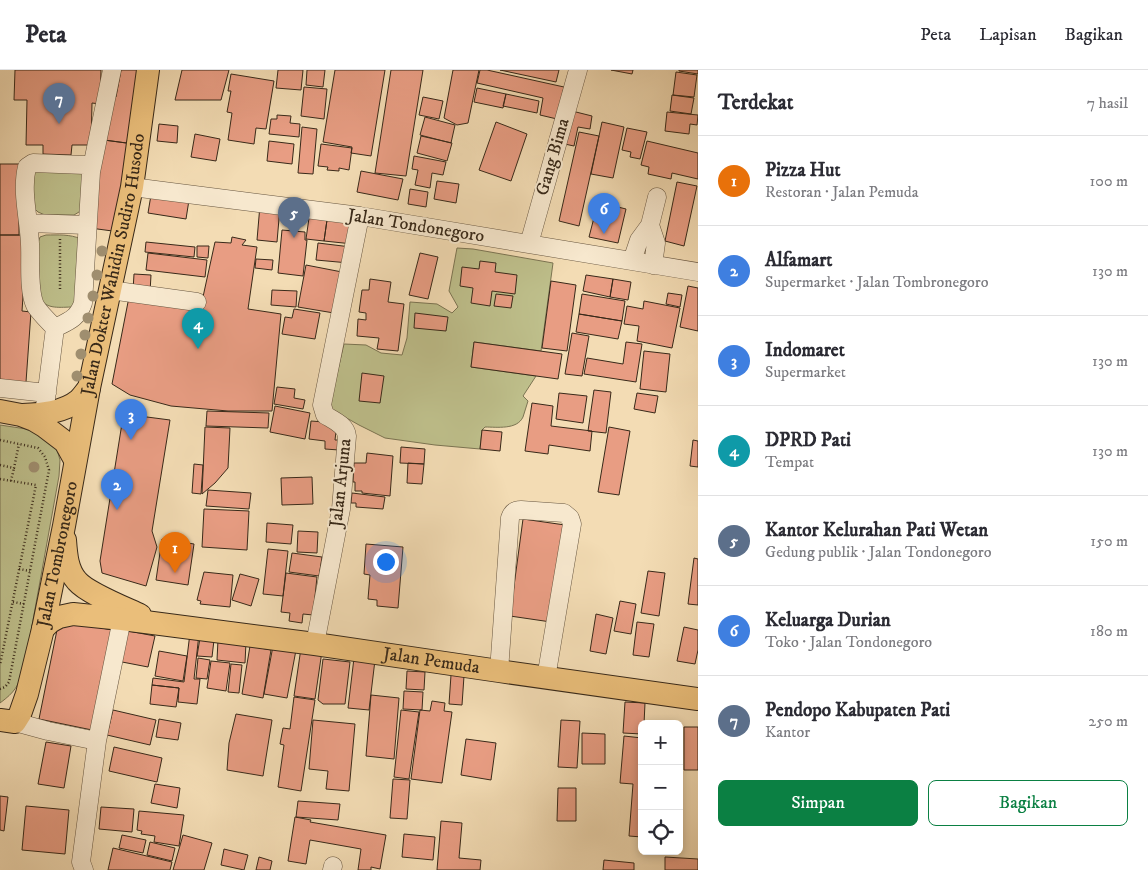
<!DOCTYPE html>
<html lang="id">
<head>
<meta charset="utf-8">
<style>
	body { margin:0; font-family:"IM FELL DW Pica",serif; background:#f2f2f3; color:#2b2b33 }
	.controls { position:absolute; right:15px; bottom:15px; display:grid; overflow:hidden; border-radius:8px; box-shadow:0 2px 8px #0003 }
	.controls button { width:45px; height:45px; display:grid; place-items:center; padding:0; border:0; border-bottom:1px solid #e1e1e2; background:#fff; color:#2b2b33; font:25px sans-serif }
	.you { position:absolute; left:385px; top:491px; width:18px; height:18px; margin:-12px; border:4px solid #fff; border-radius:50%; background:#1a73e8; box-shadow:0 0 0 8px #1a73e833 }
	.badge { display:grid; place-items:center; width:32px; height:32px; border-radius:50%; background:#0b8043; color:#fff; font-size:16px; font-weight:700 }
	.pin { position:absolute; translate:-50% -41px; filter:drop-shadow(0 1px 2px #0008) }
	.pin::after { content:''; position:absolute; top:26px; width:18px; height:15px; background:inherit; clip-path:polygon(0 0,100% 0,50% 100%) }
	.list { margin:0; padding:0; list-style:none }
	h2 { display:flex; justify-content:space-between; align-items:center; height:65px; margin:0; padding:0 20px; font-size:21px }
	h2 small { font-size:16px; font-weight:400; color:#7c7c81 }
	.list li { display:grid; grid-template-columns:32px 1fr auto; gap:15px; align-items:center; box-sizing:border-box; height:90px; padding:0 20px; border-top:1px solid #e1e1e2 }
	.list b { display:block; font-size:19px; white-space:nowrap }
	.list p { margin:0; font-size:16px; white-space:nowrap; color:#7c7c81 }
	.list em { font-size:16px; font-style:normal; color:#7c7c81 }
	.actions { display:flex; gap:10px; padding:15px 20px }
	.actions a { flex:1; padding:11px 0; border:1px solid #0b8043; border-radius:8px; text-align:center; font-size:18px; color:#0b8043 }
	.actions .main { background:#0b8043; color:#fff }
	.icon { flex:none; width:28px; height:28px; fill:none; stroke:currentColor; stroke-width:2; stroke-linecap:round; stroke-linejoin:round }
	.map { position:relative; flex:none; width:698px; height:800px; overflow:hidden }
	header { display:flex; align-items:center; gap:30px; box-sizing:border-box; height:70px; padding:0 25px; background:#fff; border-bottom:1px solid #e1e1e2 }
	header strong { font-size:24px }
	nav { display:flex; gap:28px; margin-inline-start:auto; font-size:18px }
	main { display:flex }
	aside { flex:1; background:#fff }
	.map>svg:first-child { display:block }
	.green { fill:#bebf8b; stroke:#7b7452 }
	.building { fill:#e89d83; stroke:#382919 }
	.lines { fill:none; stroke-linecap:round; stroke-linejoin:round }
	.minor-casing { stroke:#675640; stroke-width:19 }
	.major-casing { stroke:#382919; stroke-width:24 }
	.path { stroke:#382919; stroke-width:2.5; stroke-dasharray:1 2.5; stroke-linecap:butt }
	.minor { stroke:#f7e8ce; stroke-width:18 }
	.major { stroke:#eabe7a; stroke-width:22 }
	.tree { fill:#9f8e6f }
	.labels { text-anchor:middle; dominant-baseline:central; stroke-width:4; stroke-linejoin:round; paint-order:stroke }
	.street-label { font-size:18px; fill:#382919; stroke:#f7e8ce }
</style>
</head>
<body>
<header>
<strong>Peta</strong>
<nav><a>Peta</a><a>Lapisan</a><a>Bagikan</a></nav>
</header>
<main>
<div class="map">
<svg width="698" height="800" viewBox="0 0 698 800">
	<rect width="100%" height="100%" fill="#f3dcb4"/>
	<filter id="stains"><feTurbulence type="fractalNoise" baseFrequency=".004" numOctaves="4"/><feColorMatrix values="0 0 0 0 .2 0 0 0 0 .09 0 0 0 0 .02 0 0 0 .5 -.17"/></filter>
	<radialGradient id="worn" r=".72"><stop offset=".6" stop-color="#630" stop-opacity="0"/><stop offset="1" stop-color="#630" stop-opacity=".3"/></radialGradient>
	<!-- green -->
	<path class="green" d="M32,101L84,102L83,137L79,142L74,145H45L38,142L33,137Z
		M46,165C58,165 70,164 81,169L80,228L73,237C61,237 46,240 40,228L38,173L40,167Z
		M457,178L473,179L553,193L541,281L474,272L471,297L536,306L523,326L528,331C526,336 525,342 523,347C517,360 497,357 485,357L482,360L480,379L435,375L385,368L359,355L329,338L344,274L366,275L381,283L402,285L407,268L410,232L437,234L452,243L458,237L449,221Z
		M0,355L33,360L56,376L60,390L59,406L24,600C18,616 15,622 0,633Z"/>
	<!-- building -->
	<path class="building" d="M15,0H101L100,34L92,33L91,75H72L71,85L43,84V75H26L27,30H14Z
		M121,0H146L134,74L104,70L111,26L116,27Z
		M182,0H229L221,30H175Z
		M278,0H303L301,20L276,18Z
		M307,0H325L323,17L306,15Z
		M335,0H385L371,86L351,83L352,77L323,72Z
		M391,0H423L406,106L375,103Z
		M453,0H479L468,53L457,55L444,48Z
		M480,0H487L564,17L557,49L540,45L543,28L477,13Z
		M500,0H559L556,12Z
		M611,0H633L632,4Z
		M679,0H698V4L679,1Z
		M676,2L697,5L694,27L673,25Z
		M231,4L274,11L266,59L256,58L254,74L228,70L232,43L227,42L231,21H228Z
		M304,17L327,19L324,49L301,46Z
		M477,18L506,24L503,38L474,32Z
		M506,24L539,31L537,43L503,36Z
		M672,25L694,28L691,44L670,41Z
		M423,27L443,31L439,49L419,45Z
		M568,40L592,46L590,59L578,57L574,76L560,73Z
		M667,42L698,45L697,55L690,54L689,64L665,61Z
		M277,45L291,46L290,53L300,54L299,67L269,64L271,49H277Z
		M425,47L455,55L451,73L420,65Z
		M496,52L527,64L511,111L479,100Z
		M602,52L624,57L613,108L591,104Z
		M159,54L178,56L177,73L157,71Z
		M302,57L317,59L313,104L298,103Z
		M627,58L647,62L640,89L630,87L631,82L622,80Z
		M579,62L599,66L579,156L559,151Z
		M195,64L220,69L216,91L191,87Z
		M421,66L452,73L447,91L417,83Z
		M104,70L134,74L120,162L90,158Z
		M269,71L294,74L292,94L267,91Z
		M647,71L698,83V109L672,103L671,109L648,104L649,97L641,95Z
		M321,74L352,78L349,100L339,98V101L327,100L328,97L318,96Z
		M414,86L446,92L443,105L432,103L430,118L415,115L418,100L412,99Z
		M0,94H19V165H0Z
		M361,101L403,109L398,130L357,122Z
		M437,111L459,114L456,133L434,129Z
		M677,112L697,116L684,176L665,171Z
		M410,119L428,122L426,137L408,134Z
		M151,125L189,130L186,149L148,143Z
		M598,132L626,139L618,173L589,167Z
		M260,135L280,137L277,172L257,170Z
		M310,141L328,143L324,171L306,169Z
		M327,150L356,154L353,174L324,171Z
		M282,160L305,162V170H307L303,206L278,203Z
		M0,165H19L27,167L22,241L31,242L26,312L0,311Z
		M232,167L246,170L242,175L257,177L248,239L281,244L272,341H228L171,336L130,325L112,314L129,227L201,236L215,172L231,173Z
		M146,172L195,177L194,187L145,182Z
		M318,173L351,177L349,193L316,190Z
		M197,176H209L208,188L197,187Z
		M148,183L207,190L205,207L146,200Z
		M420,183L438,187L428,229L409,225Z
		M256,189L273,190L272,200L255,198Z
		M480,191L496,193L495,202L517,205L515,224L492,221L490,236L471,233L473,218L460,216L462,197L479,199Z
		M306,195L342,202L334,243L298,237Z
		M134,204L151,205L150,222L133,221Z
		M586,205L613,209L610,227L583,221Z
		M370,209L391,212L388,232L404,234L398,281L377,279L379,268L357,266L358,249L366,250V243L359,242L362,220H369Z
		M613,209L631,212L628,230L610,227Z
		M551,211L576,215L567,281L542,278Z
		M688,216L698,218V261L680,257Z
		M272,220L297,221L296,237L271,235Z
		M668,223L682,225L680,237L666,234Z
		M496,224L513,226L511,238L494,236Z
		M582,224L625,231L622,251L579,244Z
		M644,231L680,238L672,278L637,271L639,256L624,254L627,236L643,239Z
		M294,239L320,243L315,269L282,264L285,247L292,248Z
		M415,243L448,247L446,261L414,258Z
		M579,244L622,251L618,269L576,262Z
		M572,263L589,266L582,306L565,304Z
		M474,272L562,284L558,309L471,297Z
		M626,272L642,274L636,312L584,304L587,288L623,294Z
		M644,281L670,284L666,322L640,319Z
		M362,303L384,306L380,333L359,331Z
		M277,317L295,319L294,328L305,330L303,339L274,334Z
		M594,320L611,322L606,363L588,361Z
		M559,323L587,326L583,353L556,349Z
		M637,323L658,326L655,343L634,339Z
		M532,333L553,336L551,356L592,361L590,381L549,375L548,384L525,381Z
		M275,336L310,343L305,369L270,362Z
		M207,341L269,343L268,358L206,356Z
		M123,347H147L170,350L152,461L157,477L146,516L102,503L100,491Z
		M311,351L337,353L335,370H340L339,380L325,379V371L309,369Z
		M205,357L230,358L228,398L215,413L202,424Z
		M609,357L630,361L619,425L598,422Z
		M482,360L502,362L500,381L480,379Z
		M693,370L698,371V397L690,396Z
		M401,377L425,379L424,394L400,393Z
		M367,383L393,386L390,426L362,423V421H355V412H353L354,393H366Z
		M408,393L424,394L422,414L407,413Z
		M194,394L203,395L201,424L192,423Z
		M312,407L313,434L282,435L281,408Z
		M208,420L251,423L249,439L206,436Z
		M352,423L385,427L383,439L356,437V433H351Z
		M204,439L249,441L247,480L202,477Z
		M523,449L565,455L551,552L510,546Z
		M267,453L293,455L291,474L266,472Z
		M298,461L318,462L317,483L297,482Z
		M162,469L194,474L188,515L156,510Z
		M366,474L403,477L398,538L377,536V530L368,529L370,505L364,504Z
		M268,479L288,481L283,526L263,524Z
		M292,483L322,487L319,506L289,502Z
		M694,488L698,489V535L688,534Z
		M648,501L665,503L659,546L641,543Z
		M204,502L233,505L230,537L200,534L201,531L197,530Z
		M286,503L317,507L313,545L303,544L302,553L289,551L290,543L281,542Z
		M240,504L259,509L251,536L232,530Z
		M620,531L636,534L631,564L614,561Z
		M596,544L613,548L606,584L590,581Z
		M59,550L112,560L92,660L39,649Z
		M637,552L654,554L649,587L633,585Z
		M684,557L698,560V580L695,594L677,591Z
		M123,560L155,566L148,597L117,591Z
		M190,563L199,564L194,609H200L197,634L178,632L179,618L152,615L153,608L184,612Z
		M200,568L214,570L212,587L197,586Z
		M218,570L246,572L245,593L217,590Z
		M250,576L271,580L263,628L242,624Z
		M273,576L296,580L287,628L264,624Z
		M301,578L322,581L315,629L294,626Z
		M159,581L187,586L183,611L155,606Z
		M198,588L210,590L207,609L196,608Z
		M354,588L375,590L369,640L348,638Z
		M323,589L350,592L345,634H323L318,630Z
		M211,591L230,593L226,621L207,618Z
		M231,594L242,595L239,623L228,622Z
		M407,601L425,602L424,620L406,619Z
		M451,605L464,606L462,635L449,634Z
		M152,615L179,618L176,637L150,634Z
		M404,621L423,622L422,640L403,639Z
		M371,625L399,628L394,689L366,686Z
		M294,627L315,630L301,721L278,717L284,675L280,674L283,658L290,659Z
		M432,631L445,633L444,641L452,642L442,713L411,709L420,640L430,641Z
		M625,632L645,633L644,654H642V664L623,663Z
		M113,640L156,650L150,675L107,665Z
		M401,640L419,642L409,709L394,707Z
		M236,644L272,650L263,706L227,700L229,673Z
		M159,649L181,653L178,670L156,667Z
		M313,650L355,654L349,721L326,719L328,701L309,699Z
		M561,650L580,651L577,698L558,697Z
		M684,657H698V700H684Z
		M582,663L605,664V694H582Z
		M624,666L642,668V767L629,766L633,714L620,713Z
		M466,669L496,673L491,710L461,705Z
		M46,672L71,676L64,718L38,714Z
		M114,677L162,688L157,712L109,701Z
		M393,709L410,710L407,749L390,748Z
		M155,714L180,718L177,738L151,733Z
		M558,718H576V751H557Z
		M0,726L8,727L4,761L0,760Z
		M298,731L340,734L338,750L296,747Z
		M26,736L69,740L65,784L22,780Z
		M101,737L134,739L132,762L99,759Z
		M139,741L184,745L179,776L154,772L155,766L141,764L142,761L137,760Z
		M295,747L311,750L310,752L386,765L380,799L371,797V800H358L361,779L310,770L306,794L288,791Z
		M441,751L462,753L459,788L481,790L480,800H437Z
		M404,764L435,767L433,790L402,787Z
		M122,765L146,770L143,783L119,778Z
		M183,765L212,773L204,800H173Z
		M150,772L175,778L172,791L147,785Z
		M113,778L172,792L170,800H108Z
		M224,779L248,785L244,800L221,795Z
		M259,787L272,791L270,800H256Z
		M665,787L698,789V800H665Z
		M604,790L634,793V800H603Z"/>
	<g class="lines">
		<!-- minor casing -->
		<g class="minor-casing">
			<path id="minor" d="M91,102L112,0
				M132,117L360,146L698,202
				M28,153L87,155
				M529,174L578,0
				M632,191L639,170L650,155
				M653,195L656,173L650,155L657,127
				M110,220L197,232
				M0,318L47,323
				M44,344L55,258C50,253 38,241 35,235C28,220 31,191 30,174C29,149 21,121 27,97L33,93L85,95L90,97L91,102L83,233C78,248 69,251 55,258
				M315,574L341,439L347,366C346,355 333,350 325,345L322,335L360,146
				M499,601L510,448C512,442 515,440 521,440L564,443L570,448L572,454L546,608
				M15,652L48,661L97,671
				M84,800L81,792L97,671L122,549
				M332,800L333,796"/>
		</g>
		<!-- major casing -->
		<g class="major-casing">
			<g id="major">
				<path d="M0,341L21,345L34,350L44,356L65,372L75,390"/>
				<path d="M22,345C41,344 63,343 79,330C83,326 86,321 89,318"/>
				<path d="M65,470C66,484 67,500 77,511C87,523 125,538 140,545"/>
				<path id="s1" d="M43,559L50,552L59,547L73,544L122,549L315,574L499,601L698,629"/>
				<path id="s2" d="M0,650L15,652L20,644L27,624L43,559L64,456L89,318L132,117L148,0"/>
			</g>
		</g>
		<!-- path -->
		<path class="path" d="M60,169V221
			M0,370L38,378L45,387L49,400L9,612L5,617L0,619
			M0,395L14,398L19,374
			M0,409L36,415L0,595
			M11,411L14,398
			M19,499L30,501
			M13,532L24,534"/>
		<!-- minor -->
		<use href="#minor" class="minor"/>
		<!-- major -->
		<use href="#major" class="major"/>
	</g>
	<!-- trees -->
	<g class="tree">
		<circle cx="102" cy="181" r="5.5"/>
		<circle cx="97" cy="205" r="5.5"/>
		<circle cx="93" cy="226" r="5.5"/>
		<circle cx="88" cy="248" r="5.5"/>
		<circle cx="85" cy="265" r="5.5"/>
		<circle cx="81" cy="284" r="5.5"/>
		<circle cx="77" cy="306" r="5.5"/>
		<circle cx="34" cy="397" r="5.5"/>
	</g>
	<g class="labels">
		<!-- street labels -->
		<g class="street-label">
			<text transform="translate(553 87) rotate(-74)">Gang Bima</text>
			<text transform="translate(416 156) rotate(9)">Jalan Tondonegoro</text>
			<text stroke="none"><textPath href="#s2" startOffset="484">Jalan Dokter Wahidin Sudiro Husodo</textPath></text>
			<text transform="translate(341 413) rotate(-84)">Jalan Arjuna</text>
			<text stroke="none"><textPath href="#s2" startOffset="189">Jalan Tombronegoro</textPath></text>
			<text stroke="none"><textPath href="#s1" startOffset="396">Jalan Pemuda</textPath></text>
		</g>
	</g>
	<rect width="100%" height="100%" filter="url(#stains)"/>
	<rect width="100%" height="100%" fill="url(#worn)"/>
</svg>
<div class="controls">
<button>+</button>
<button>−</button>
<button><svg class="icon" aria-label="locate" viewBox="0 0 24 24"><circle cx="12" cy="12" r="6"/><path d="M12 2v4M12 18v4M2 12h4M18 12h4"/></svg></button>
</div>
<div class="you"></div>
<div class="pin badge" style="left:175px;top:503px;background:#e8710a">1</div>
<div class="pin badge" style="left:117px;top:440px;background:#3f7fe0">2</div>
<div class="pin badge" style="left:131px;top:370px;background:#3f7fe0">3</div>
<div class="pin badge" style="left:198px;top:279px;background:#0f9aa8">4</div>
<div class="pin badge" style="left:294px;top:168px;background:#5c6f8a">5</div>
<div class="pin badge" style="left:604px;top:164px;background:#3f7fe0">6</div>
<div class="pin badge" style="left:59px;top:54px;background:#5c6f8a">7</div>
</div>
<aside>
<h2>Terdekat<small>7 hasil</small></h2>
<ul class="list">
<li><span class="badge" style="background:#e8710a">1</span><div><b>Pizza Hut</b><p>Restoran · Jalan Pemuda</p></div><em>100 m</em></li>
<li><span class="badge" style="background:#3f7fe0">2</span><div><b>Alfamart</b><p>Supermarket · Jalan Tombronegoro</p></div><em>130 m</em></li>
<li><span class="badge" style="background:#3f7fe0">3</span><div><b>Indomaret</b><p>Supermarket</p></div><em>130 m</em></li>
<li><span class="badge" style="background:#0f9aa8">4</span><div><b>DPRD Pati</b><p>Tempat</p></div><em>130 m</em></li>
<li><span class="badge" style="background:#5c6f8a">5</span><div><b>Kantor Kelurahan Pati Wetan</b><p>Gedung publik · Jalan Tondonegoro</p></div><em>150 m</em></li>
<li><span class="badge" style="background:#3f7fe0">6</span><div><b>Keluarga Durian</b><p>Toko · Jalan Tondonegoro</p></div><em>180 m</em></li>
<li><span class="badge" style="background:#5c6f8a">7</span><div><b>Pendopo Kabupaten Pati</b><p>Kantor</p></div><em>250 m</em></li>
</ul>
<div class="actions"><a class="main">Simpan</a><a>Bagikan</a></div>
</aside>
</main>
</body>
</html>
